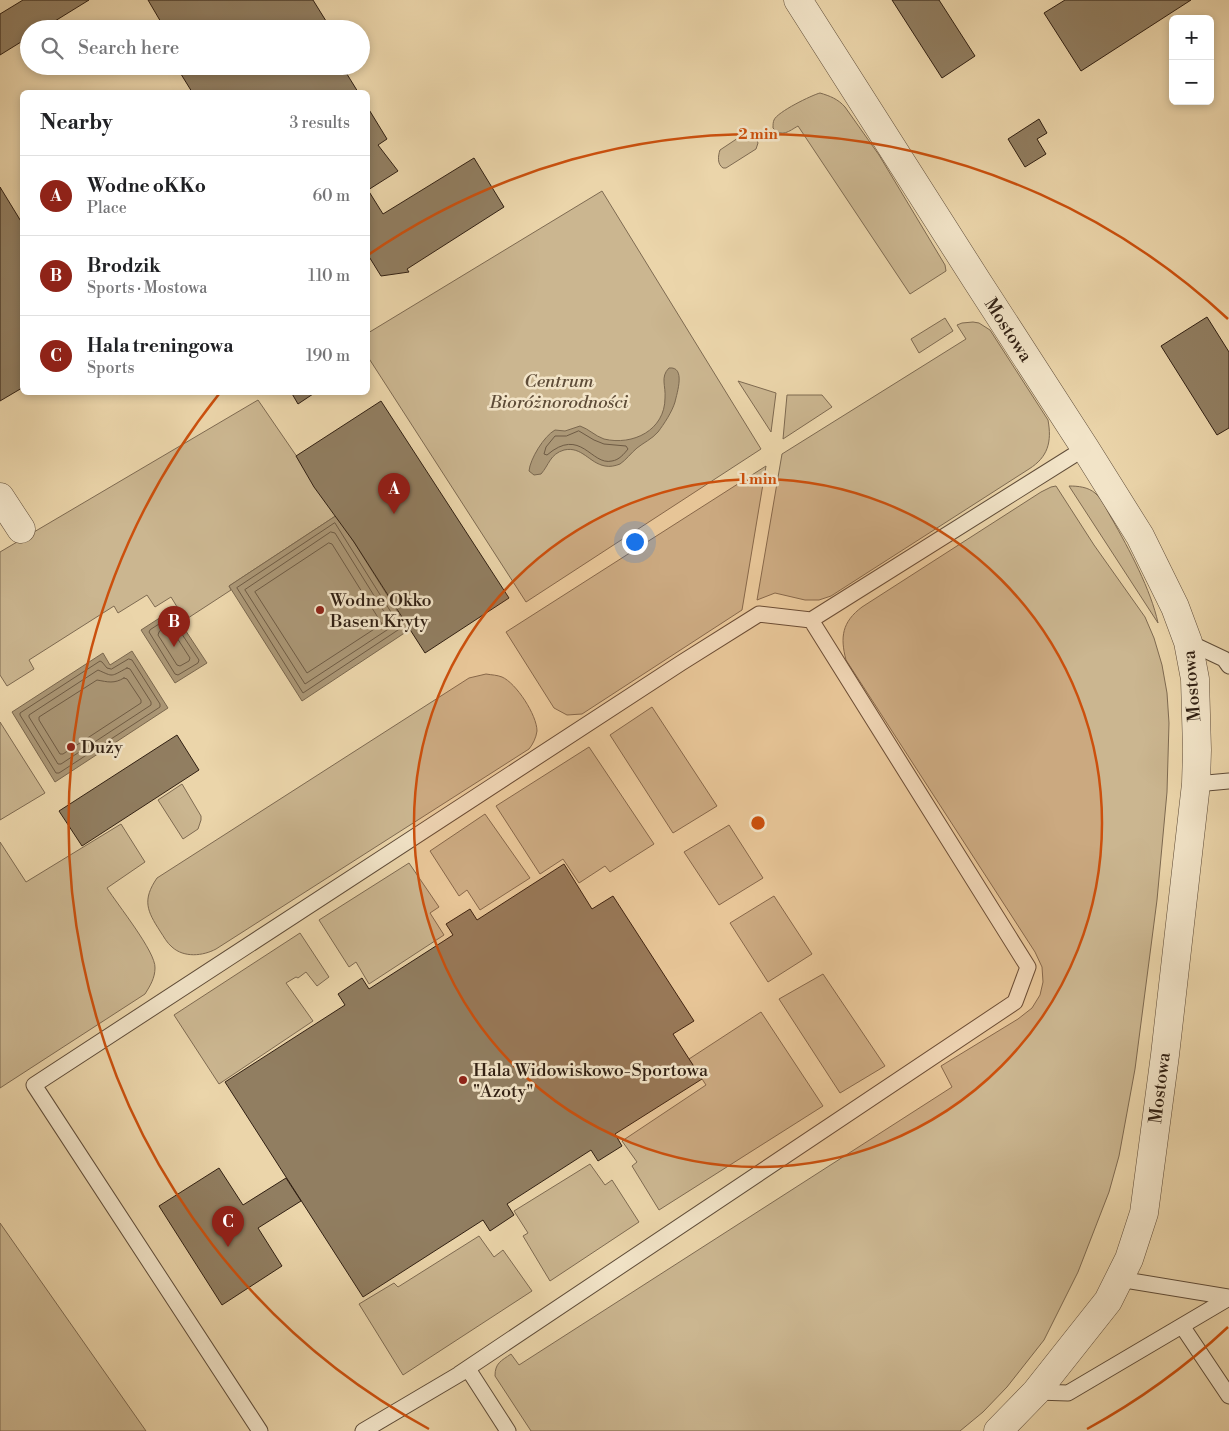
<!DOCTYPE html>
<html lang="en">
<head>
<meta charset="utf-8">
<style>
	body { margin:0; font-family:"Libre Bodoni",serif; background:#f2f2f2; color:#202124 }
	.controls { position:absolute; right:15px; top:15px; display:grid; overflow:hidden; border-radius:8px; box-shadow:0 2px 8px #0003 }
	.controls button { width:45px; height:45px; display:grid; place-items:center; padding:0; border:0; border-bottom:1px solid #e0e0e0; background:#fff; color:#202124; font:25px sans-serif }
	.you { position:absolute; left:634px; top:541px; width:18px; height:18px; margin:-12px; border:4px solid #fff; border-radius:50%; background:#1a73e8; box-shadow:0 0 0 8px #1a73e833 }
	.badge { display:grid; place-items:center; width:32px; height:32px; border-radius:50%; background:#8f2418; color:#fff; font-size:16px; font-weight:700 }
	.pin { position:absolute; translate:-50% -41px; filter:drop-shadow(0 1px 2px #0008) }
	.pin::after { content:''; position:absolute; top:26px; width:18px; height:15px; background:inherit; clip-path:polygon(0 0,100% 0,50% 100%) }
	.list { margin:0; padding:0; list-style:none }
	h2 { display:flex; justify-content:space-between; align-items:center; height:65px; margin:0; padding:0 20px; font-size:21px }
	h2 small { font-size:16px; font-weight:400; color:#757577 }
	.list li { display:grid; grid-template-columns:32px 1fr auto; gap:15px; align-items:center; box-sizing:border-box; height:80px; padding:0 20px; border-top:1px solid #e0e0e0 }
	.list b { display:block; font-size:19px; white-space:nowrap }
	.list p { margin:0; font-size:16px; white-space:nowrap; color:#757577 }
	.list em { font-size:16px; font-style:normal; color:#757577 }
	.icon { flex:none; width:28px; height:28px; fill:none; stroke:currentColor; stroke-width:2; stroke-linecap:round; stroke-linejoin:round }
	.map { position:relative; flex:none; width:1229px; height:1431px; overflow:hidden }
	.search { position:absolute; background:#fff; box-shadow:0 2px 8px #0003; left:20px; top:20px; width:350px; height:55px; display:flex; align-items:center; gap:12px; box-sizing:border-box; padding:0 18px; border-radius:28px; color:#757577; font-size:19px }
	.panel { position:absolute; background:#fff; box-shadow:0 2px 8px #0003; left:20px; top:90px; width:350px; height:305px; border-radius:8px }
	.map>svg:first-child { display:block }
	.green { fill:#cbb690; stroke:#7e6a51 }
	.water { fill:#ab9776; stroke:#7a674e }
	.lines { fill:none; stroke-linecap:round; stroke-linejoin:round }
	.shore { stroke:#6e5b44; stroke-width:1 }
	.building { fill:#917e61; stroke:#301f12 }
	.service-casing { stroke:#5f4c38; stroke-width:17 }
	.minor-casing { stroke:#5f4c38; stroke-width:29 }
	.tertiary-casing { stroke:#5f4c38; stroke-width:29 }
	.service { stroke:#f2e4c8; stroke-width:15 }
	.minor { stroke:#f2e4c8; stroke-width:28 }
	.tertiary { stroke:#f2e4c8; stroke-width:28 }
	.ring { fill:none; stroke:#cc500d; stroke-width:2.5 }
	.poi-dot { fill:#8f2418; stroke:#f2e4c8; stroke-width:2 }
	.labels { text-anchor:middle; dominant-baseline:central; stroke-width:5; stroke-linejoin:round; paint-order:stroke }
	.street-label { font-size:18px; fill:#301f12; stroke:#f2e4c8 }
	.park-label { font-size:18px; font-style:italic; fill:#5e4c38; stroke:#f2e4c8 }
	.poi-label { font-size:18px; fill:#301f12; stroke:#f2e4c8; text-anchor:start }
	.centre { fill:#cc500d; stroke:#f2e4c8; stroke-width:2.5 }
	.ring-label { font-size:15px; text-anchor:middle; font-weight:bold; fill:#cc500d; stroke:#f2e4c8; stroke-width:5; stroke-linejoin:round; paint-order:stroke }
</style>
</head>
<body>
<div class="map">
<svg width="1229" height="1431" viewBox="0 0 1229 1431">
	<rect width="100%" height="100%" fill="#ebd5aa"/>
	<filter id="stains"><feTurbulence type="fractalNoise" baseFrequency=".004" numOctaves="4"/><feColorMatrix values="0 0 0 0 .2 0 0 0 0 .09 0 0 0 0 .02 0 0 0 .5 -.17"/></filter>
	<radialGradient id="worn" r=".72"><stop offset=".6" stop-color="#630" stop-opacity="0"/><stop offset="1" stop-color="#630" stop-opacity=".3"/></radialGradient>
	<!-- green -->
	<path class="green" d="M820,93C830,96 838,99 845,107L879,155L945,265L946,271L910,294L798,126C789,131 782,138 773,128C773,125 773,122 774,120C777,112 812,95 820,93Z
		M746,137L756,138L758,143L756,149L726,168H723C717,164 718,156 720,150L738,138Z
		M602,191L761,449L526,602L368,357V333Z
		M945,318L953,331L919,353L911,339Z
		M973,322L979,323L990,330L1048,420C1052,442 1048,457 1029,469L831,596L819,600H805L775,593L757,600L782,454L966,339L957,325L962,323Z
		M738,381L776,393L771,432Z
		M787,395H822L832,407L783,439Z
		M258,400L337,515L229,586L231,590L185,620L171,597L155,607L147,595L118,613L114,606L29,660L34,669L7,686L0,675V552Z
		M766,466L742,610L582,714L567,715L554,708L506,632Z
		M1056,486L1094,545L1145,617L1154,638L1162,665L1167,693L1169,723L1167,792L1157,900L1135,1069L1119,1156L1109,1192L1078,1272L1044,1340L1007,1387L983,1412L960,1431H531L495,1376C495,1363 501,1361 511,1354L519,1365L952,1087L941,1066L1018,1019L1032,1008L1040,995L1043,982L1042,967L1035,952L846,660C840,637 842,622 862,607L1041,492L1051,487Z
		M1069,486C1078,486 1088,487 1095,493C1103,500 1107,511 1112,519C1129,549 1151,590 1158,623Z
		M486,674C492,675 497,675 502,677C516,683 537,715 537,731C536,738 533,744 529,749L216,949C203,956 184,958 172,947C167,943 164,937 160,931C147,911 142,900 157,878L469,678Z
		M652,707L717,806L673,833L610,735Z
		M0,722L45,793L0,820Z
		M589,747L654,844L610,872L605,866L579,883L563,859L540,874L496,806Z
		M182,784L201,816V820L198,829L183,839L158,800Z
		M485,814L530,878L480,910L467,890L459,896L430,851Z
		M121,824L145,862L107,888C117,904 156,952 155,968C155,978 150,986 145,994L0,1088V842L26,882Z
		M729,825L763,878L719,905L684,852Z
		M409,863L439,907L430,913L444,935L369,984L356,962L349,967L319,920Z
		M774,896L812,954L768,982L730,923Z
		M300,933L329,977L317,986L306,972L298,978L296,977L286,983L313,1021L219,1084L174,1015Z
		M823,974L885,1066L840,1093L779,999Z
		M761,1012L823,1106L659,1210L632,1166L637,1162L622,1141L706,1085L689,1059Z
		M590,1164L605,1185L612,1180L639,1222L550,1281L523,1236L528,1233L514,1211Z
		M0,1223L146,1431H0Z
		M479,1236L494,1257L503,1250L532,1291L403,1375L359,1304L394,1283L398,1287Z"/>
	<!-- water -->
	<path class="water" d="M669,368C686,366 677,393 675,402C672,412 664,424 658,432C652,439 643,443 637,448C631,453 626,460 620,464C615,466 610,467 605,466C589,463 582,446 564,450C550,454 549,465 541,474L534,475L529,471C530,459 544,436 555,430L565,431L580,426C589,429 595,436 604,439C633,446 665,430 665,398C666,386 660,377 669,368Z
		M337,515L409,630L302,701L229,586Z
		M172,610L207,663L175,683L141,630Z
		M132,651L168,708L55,782L12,712L103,653L110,665Z"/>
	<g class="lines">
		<!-- shore -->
		<path class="shore" d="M579,431L594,440L604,444L626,446L628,449C624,454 619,460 612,461C591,466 581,426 547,455L544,454L546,447L555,436H566Z
			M335,523L401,628L303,693L237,588Z
			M331,532L335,533L393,626L305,684L245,590Z
			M329,543L332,544L382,624L307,673L255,592Z
			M169,618L172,619L199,660L198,663L178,675L175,674L149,632L150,630Z
			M167,626L170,627L190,658L189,661L180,666L177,665L158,635L159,632Z
			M129,659L132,660L160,704V707L59,773H56L20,715V713L100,661L102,662L107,668L111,669Z
			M127,668L130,669L151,702V705L61,764H58L29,717V715L98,670C114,677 110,677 127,668Z
			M124,678L127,679L141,700V703L63,754H60L39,720V717L97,680C108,682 114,684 124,678Z"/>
	</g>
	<!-- building -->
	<path class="building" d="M23,0H89L42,29H29V37L0,55V14Z
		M148,0H313L331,29H165Z
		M892,0H939L975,56L942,78Z
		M1065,0H1191L1081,71L1044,13Z
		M176,66H342L358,92H192Z
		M368,108L387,139L378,145L398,171L368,190L383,214L474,158L504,207L407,269L409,272L381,276L368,255Z
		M1039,119L1047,133L1037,139L1046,154L1025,167L1008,139Z
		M0,187L22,223V388L0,401Z
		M1207,317L1229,352V428L1217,435L1161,346Z
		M291,392H316L298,404Z
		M381,401L509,598L425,653L354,542L314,487L296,456Z
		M177,735L199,770L82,846L59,811Z
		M564,864L592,909L613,896L694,1021L673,1034L702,1079L615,1134L622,1146L598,1161L591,1150L507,1204L514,1215L490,1231L483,1220L363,1297L225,1082L345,1005L338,994L362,978L369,989L453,935L446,924L470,909L477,920Z
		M219,1168L243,1205L286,1178L301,1201L258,1228L282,1266L222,1305L159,1206Z"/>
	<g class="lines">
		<!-- service casing -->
		<g class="service-casing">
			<path id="service" d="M1188,642L1224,659L1229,666
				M1196,784L1229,781
				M1119,1279L1229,1297
				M1182,1326L1229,1396
				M459,1374L1015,1002L1028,967L811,620
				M1036,1392L1068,1393L1229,1298
				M260,1431L34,1085L681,663L759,614L811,620L1085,448
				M363,1431L468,1369L508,1431"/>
		</g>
		<!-- minor casing -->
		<g class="minor-casing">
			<path id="minor" d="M0,497L21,529"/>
		</g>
		<!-- tertiary casing -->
		<g class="tertiary-casing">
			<path id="tertiary" d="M798,0L977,281L1085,448L1140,536L1175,607L1188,642L1195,679L1197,750L1196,784L1165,1055L1144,1213L1129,1259L1108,1301L1036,1392L998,1431"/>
		</g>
		<!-- service -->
		<use href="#service" class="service"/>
		<!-- minor -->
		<use href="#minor" class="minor"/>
		<!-- tertiary -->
		<use href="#tertiary" class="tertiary"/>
	</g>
	<!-- distance rings -->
	<circle cx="758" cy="823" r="344" fill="#cc500d" fill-opacity=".12"/>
	<g class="ring">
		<circle cx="758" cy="823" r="344"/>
		<path d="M1228 1327A689 689 0 0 1 1087 1429M429 1429A689 689 0 0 1 219 394M368 255A689 689 0 0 1 1228 319"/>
	</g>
	<!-- markers -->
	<g class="poi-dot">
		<circle cx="320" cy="610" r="5"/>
		<circle cx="71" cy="747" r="5"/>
		<circle cx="463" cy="1080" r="5"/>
	</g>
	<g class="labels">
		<!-- street labels -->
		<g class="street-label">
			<text transform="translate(1008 330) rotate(57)">Mostowa</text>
			<text transform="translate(1192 686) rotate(-95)">Mostowa</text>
			<text transform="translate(1160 1088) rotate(-83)">Mostowa</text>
		</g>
		<!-- park labels -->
		<g class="park-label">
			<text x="559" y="381">Centrum<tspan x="559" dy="21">Bioróżnorodności</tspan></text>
		</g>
		<!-- poi labels -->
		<g class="poi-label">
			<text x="330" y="600">Wodne Okko<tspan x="330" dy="21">Basen Kryty</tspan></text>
			<text x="81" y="747">Duży</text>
			<text x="473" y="1070">Hala Widowiskowo-Sportowa<tspan x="473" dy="21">"Azoty"</tspan></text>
		</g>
	</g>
	<circle cx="758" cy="823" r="8" class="centre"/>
	<g class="ring-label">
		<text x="758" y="139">2 min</text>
		<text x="758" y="484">1 min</text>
	</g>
	<rect width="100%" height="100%" filter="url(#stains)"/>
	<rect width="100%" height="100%" fill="url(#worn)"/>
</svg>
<div class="controls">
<button>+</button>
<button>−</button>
</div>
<div class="you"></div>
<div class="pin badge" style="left:394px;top:514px">A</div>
<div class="pin badge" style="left:174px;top:647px">B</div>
<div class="pin badge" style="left:228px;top:1247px">C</div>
<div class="search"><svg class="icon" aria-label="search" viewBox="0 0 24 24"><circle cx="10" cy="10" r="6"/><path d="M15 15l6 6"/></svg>Search here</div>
<section class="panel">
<h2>Nearby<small>3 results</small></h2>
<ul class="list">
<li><span class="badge">A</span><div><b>Wodne oKKo</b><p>Place</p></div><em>60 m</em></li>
<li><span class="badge">B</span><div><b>Brodzik</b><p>Sports · Mostowa</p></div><em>110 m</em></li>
<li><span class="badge">C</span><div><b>Hala treningowa</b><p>Sports</p></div><em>190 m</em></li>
</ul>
</section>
</div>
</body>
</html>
